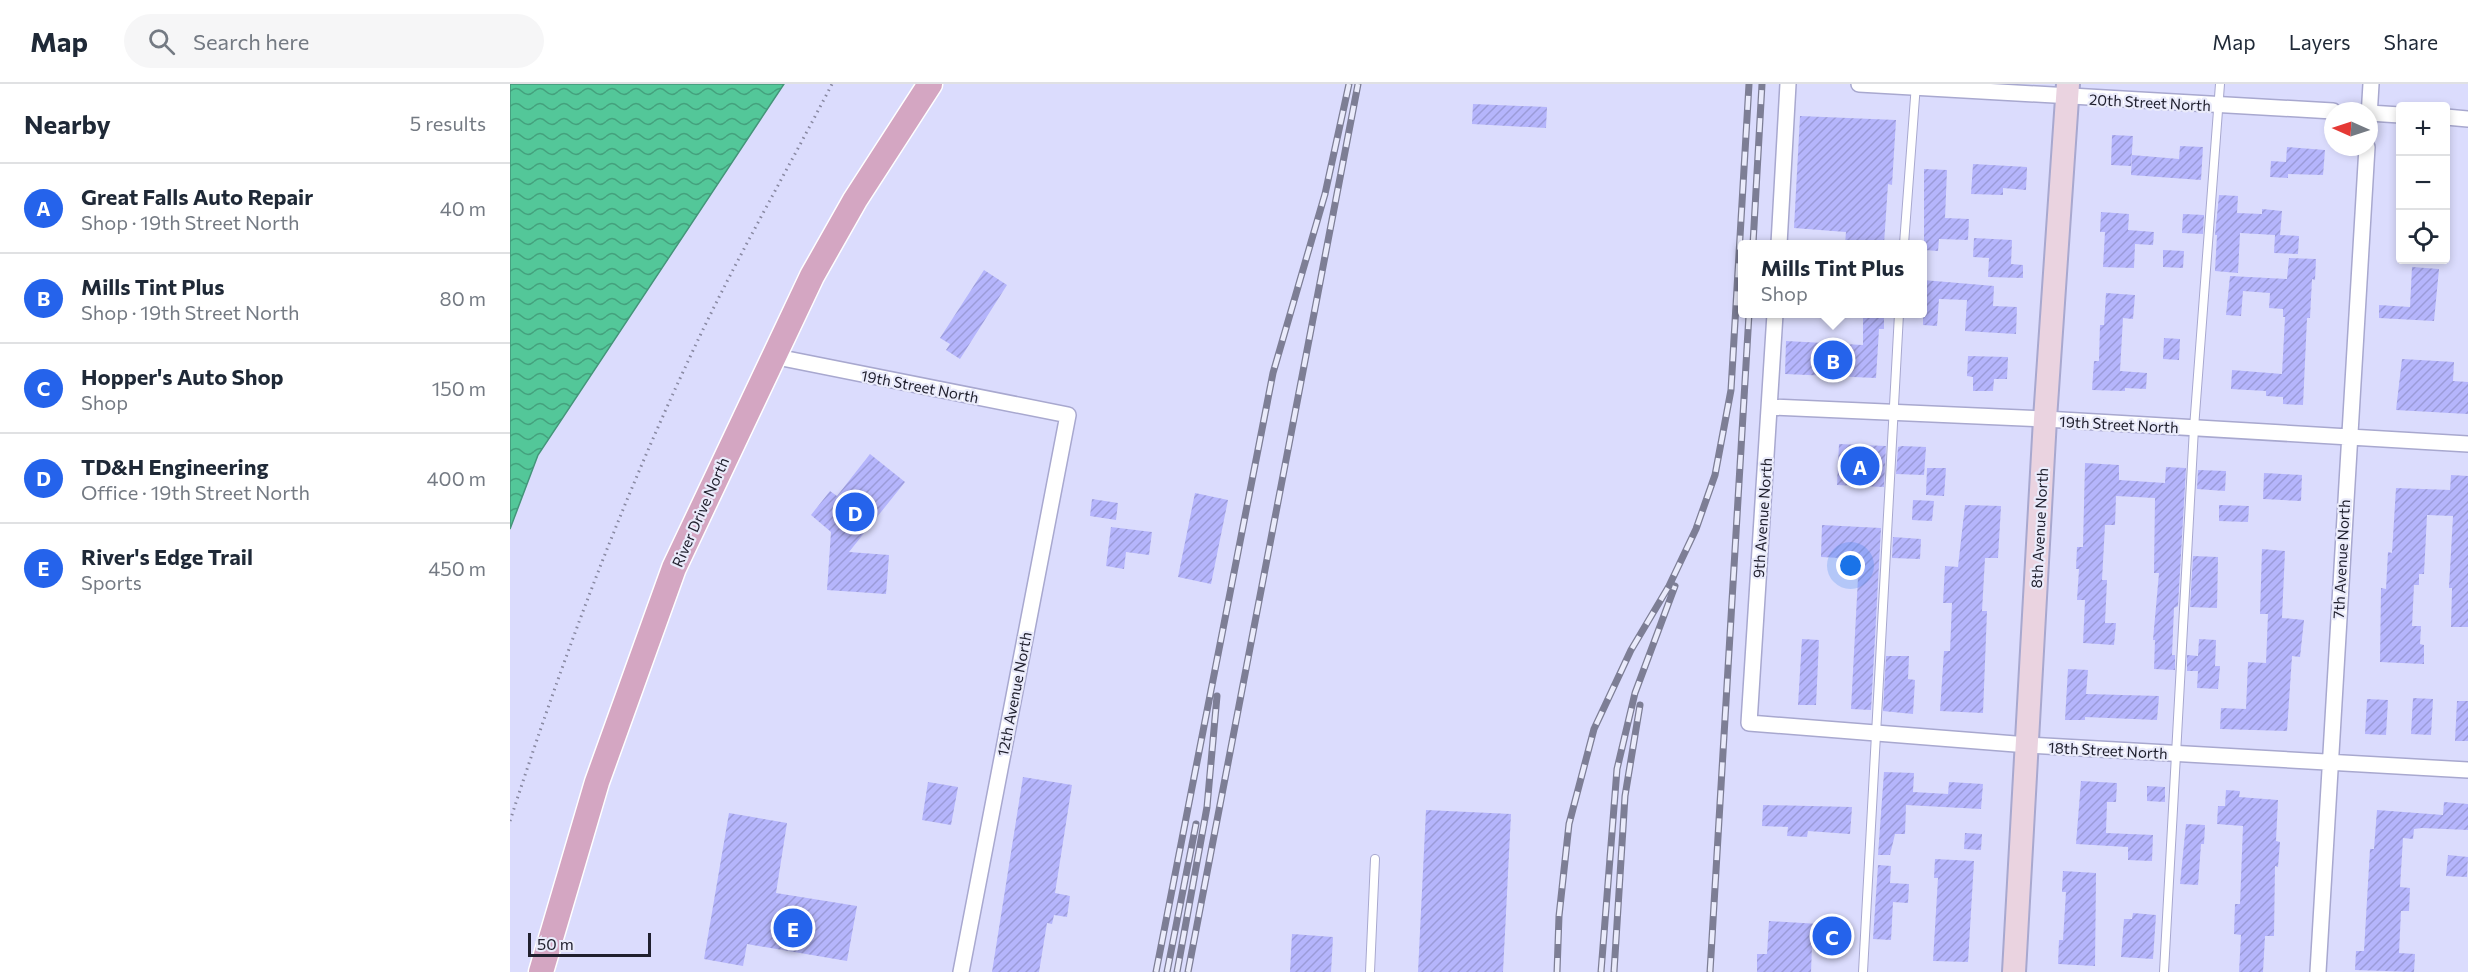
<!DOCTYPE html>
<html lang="en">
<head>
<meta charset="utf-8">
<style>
	body { margin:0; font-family:Commissioner,sans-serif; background:#f6f6f7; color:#1f2937 }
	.controls { position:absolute; right:18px; top:18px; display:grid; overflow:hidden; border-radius:6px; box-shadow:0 3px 9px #0003 }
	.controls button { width:54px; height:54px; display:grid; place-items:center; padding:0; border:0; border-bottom:2px solid #e0e1e3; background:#fff; color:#1f2937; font:30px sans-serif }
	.compass { position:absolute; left:1814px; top:18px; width:54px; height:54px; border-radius:50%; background:#fff; box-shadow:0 3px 9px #0003; rotate:273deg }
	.scale { position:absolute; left:18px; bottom:15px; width:123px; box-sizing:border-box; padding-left:6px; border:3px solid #20202e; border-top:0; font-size:16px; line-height:21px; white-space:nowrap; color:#20202e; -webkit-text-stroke:4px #eaebfb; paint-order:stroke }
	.you { position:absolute; left:1341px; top:482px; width:21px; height:21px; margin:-15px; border:4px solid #fff; border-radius:50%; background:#1a73e8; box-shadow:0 0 0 9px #1a73e833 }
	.badge { display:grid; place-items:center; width:39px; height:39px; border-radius:50%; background:#2563eb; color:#fff; font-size:20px; font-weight:700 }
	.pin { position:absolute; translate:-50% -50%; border:3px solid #fff; box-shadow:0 2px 6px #0006 }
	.popup { position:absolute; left:1228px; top:156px; width:189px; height:78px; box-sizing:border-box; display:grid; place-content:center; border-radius:6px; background:#fff; filter:drop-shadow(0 2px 4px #0005); font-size:20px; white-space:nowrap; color:#747a83 }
	.popup b { font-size:22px; color:#1f2937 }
	.popup::after { content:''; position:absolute; left:50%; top:100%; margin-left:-12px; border:12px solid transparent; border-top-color:#fff }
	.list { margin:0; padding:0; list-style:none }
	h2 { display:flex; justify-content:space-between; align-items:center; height:78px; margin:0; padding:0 24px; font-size:26px }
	h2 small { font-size:20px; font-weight:400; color:#747a83 }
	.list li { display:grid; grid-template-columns:39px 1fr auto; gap:18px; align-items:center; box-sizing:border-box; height:90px; padding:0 24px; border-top:2px solid #e0e1e3 }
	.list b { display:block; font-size:22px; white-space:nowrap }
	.list p { margin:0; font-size:20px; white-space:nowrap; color:#747a83 }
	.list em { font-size:20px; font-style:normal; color:#747a83 }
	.icon { flex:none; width:33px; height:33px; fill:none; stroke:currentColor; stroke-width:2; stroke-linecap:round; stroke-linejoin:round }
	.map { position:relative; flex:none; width:1958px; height:888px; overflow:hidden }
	header { display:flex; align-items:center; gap:36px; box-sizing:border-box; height:84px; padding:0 30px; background:#fff; border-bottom:2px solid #e0e1e3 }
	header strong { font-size:28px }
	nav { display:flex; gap:33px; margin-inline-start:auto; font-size:21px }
	.search { width:420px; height:54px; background:#f6f6f7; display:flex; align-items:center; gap:15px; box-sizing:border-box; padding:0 21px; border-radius:33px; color:#747a83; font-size:22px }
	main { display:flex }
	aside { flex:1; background:#fff }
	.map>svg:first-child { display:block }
	.water { fill:url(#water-waves); stroke:#449579; stroke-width:1.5 }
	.building { fill:url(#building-hatch) }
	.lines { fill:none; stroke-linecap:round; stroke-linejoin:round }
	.lane-casing { stroke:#a8a8cf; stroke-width:10 }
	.street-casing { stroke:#a8a8cf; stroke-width:18 }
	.secondary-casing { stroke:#a8a8cf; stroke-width:26 }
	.primary-casing { stroke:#fff; stroke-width:27 }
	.path { stroke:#8888a1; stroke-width:3; stroke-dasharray:1.5 4.5; stroke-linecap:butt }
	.lane { stroke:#fff; stroke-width:8 }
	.street { stroke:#fff; stroke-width:15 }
	.secondary { stroke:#ead3e0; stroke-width:22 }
	.primary { stroke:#d4a6c2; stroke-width:24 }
	.rail-casing { stroke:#7d7e95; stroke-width:7 }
	.rail { stroke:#eaebfb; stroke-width:4.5; stroke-dasharray:14; stroke-linecap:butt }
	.labels { text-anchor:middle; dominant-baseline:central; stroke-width:4.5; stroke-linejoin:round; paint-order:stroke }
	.street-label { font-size:15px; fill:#20202e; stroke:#eaebfb }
</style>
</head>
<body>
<header>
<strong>Map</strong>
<div class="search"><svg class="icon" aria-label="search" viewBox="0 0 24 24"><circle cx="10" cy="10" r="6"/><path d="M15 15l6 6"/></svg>Search here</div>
<nav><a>Map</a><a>Layers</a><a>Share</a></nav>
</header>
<main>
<aside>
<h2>Nearby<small>5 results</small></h2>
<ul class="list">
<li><span class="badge">A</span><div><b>Great Falls Auto Repair</b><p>Shop · 19th Street North</p></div><em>40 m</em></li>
<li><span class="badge">B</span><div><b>Mills Tint Plus</b><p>Shop · 19th Street North</p></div><em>80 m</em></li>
<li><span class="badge">C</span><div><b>Hopper's Auto Shop</b><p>Shop</p></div><em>150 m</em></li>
<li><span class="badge">D</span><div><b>TD&amp;H Engineering</b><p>Office · 19th Street North</p></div><em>400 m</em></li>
<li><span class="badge">E</span><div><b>River's Edge Trail</b><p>Sports</p></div><em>450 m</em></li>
</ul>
</aside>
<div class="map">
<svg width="1958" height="888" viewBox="0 0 1958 888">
	<defs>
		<pattern id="water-waves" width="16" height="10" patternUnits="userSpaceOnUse" patternTransform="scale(1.5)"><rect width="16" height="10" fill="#53c799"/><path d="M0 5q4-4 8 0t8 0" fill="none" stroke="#44a17d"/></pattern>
		<pattern id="building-hatch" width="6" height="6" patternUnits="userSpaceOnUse" patternTransform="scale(1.5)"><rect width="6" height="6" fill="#b5b5fc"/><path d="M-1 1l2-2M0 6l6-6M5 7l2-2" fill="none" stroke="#9b9bd8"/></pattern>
	</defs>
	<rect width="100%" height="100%" fill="#dbdcfd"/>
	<!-- water -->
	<path class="water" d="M0,0H274L28,371L0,445Z"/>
	<!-- building -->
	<path class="building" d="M963,20L1037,23L1036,44L962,40Z
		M1290,32L1386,36L1382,101L1378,100L1374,160H1335L1336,148L1284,144Z
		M1602,51L1623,52L1621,82L1601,81Z
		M1670,62L1693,63L1691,96L1621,91L1622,71L1669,75Z
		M1777,63L1815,66L1813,91L1778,90V94L1760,93L1761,77L1776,78Z
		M1463,80L1517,83L1516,106L1493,104V111L1461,110Z
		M1414,85L1437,86L1435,134L1459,135L1458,156L1429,155L1428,167L1414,166Z
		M1709,111L1728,112L1727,129L1752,130V125L1772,127L1770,151L1789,152L1788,170L1764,169L1765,151L1730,149L1728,189L1705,187L1707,151H1705Z
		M1591,128L1619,130L1618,146L1644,148L1643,161L1625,160L1624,184L1593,183L1595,148H1590Z
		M1673,130L1694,131L1693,150L1672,149Z
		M1464,154L1502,156L1501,180L1513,181V194L1478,193L1479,174L1463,173Z
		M1653,166L1674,167L1673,184L1653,183Z
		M1779,174L1806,175L1805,196L1802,195L1800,234H1797L1793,321L1773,320V313L1756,312V307L1721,305L1722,286L1772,290L1775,233H1773V225L1759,224L1760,209L1733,207L1731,232L1716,231L1720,192L1777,195Z
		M1902,183L1929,185L1924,237L1869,234V221L1900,223Z
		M474,186L497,201L450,275L436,266L440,260L430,254Z
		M1413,196L1484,202L1483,222L1507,223L1506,250L1455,247L1457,216L1429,215L1427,242L1413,241Z
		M1596,209L1625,211L1623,235L1613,234L1610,287L1637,289L1636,305L1615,304V307L1582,306L1584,277H1589L1590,241H1594Z
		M1353,230H1374V245H1369L1366,294L1275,290L1276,257L1353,261Z
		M1654,254L1670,255L1669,276L1653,275Z
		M1458,272L1498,273L1497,295H1484L1483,307H1463V293L1457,292Z
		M1892,275L1944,278L1943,297L1958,298V330L1886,326Z
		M1329,360L1376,362L1374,403L1327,401Z
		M1392,362L1416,363L1414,391L1386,390L1388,363Z
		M360,370L395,398L339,468L379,471L376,510L317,506L321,448L301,431L320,407L327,412Z
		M1575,379L1609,381V396L1655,399L1656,383L1676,384L1668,522L1664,524L1662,571H1665V586L1644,585L1645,556H1643L1649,489H1644L1645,414L1606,412L1605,441H1595L1592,496H1597L1595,539H1606L1604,561L1573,559L1575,516H1567L1569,485H1566L1567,463H1573Z
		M1417,384H1436L1434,412L1416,411Z
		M1688,386L1716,387L1715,407L1687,405Z
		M1754,389L1792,391L1791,417L1753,415Z
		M1941,391L1958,392V543H1941L1942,504H1939L1943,432L1917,431L1914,490H1909V501H1904L1902,542H1911L1910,560L1914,561V580L1870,578L1871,504L1876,505L1878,468L1882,469L1886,404L1940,406Z
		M685,409L718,416L701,500L668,493Z
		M582,415L608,419L606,436L580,432Z
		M1403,416L1424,417L1422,437L1402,436Z
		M1455,421L1491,422L1488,474H1475L1472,527H1477L1473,629L1430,627L1434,567H1440L1442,519H1433L1435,482L1448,483Z
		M1709,421L1739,422L1738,438L1709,437Z
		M1312,441L1371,444L1361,626L1341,625L1349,475L1311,473Z
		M601,443L642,448L639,471L616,468L614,485L596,482Z
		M1383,453L1411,455L1410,475L1382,474Z
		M1752,465L1775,467L1772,534L1794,536L1790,573L1782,572L1777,647L1710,645L1711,624L1736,625L1738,578L1756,579L1758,530H1750Z
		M1683,472L1708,473L1707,524L1680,523Z
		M1292,555L1309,556L1306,621H1288Z
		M1689,555L1706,556L1705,582H1710L1708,605L1687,604L1688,587H1677V571L1688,572Z
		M1376,572H1399L1398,595L1405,596L1403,630L1373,627Z
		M1558,585L1578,586L1576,610L1649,612L1647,636L1575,633V636H1555Z
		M1903,614L1923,615L1921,651L1901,650Z
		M1857,615L1878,616L1876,651L1855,650Z
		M1947,617H1958V657H1945Z
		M1374,688L1404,689L1403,708L1438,710L1439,698L1473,700L1471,725L1396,721L1395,750H1385L1380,771H1368Z
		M513,693L562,701L545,809L560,812L557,833L544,831L542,840L537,839L529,888H482Z
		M1571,697L1607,699L1606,718H1597L1596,749L1643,751L1642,777L1618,776V763L1566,760Z
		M418,698L448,703L441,741L412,736Z
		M1637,702L1655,703V718L1637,717Z
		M1716,706L1730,707L1729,713L1768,716L1766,757L1770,758L1768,783L1765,782L1764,852H1755L1753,888H1729L1731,851L1724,850L1725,820H1730L1733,742L1707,740L1708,722H1715Z
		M1934,718L1958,720V746L1912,744L1904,745L1903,755L1893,754L1890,803L1900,804L1899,827H1891L1889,869L1905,870L1904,888L1845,886L1846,867H1854L1860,765H1864L1867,726L1933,731Z
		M1253,721L1342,723L1340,750L1298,747L1297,753L1277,752L1278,743L1252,742Z
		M916,726L1001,730L993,888H908Z
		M219,729L277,739L266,809L347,822L337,877L237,860L233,882L194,875Z
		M1676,740L1695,741L1694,760H1691L1688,801L1670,800Z
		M1455,749L1472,750L1471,766L1454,765Z
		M1938,771L1958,773L1957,793L1936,792Z
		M1425,775L1464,777L1458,878L1423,877L1428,794H1424Z
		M1368,781L1381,782L1380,799L1399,800L1398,819L1383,818L1381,856L1363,855Z
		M1553,787L1586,789L1585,882L1548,880L1549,856H1553L1556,808H1552Z
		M1623,829L1646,831L1643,875L1611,873L1614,835H1622Z
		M1259,837L1342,842L1341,865L1302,862L1301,888H1247V870H1257Z
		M782,850L823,853L821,888H780Z"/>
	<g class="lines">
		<!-- lane casing -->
		<g class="lane-casing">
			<path id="lane" d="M1394,160L1406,0
				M860,888L865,775
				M1353,888L1389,230
				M1654,888L1684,344L1710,0"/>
		</g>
		<!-- street casing -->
		<g class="street-casing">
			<path id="street" d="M1349,0L1823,27
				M1859,29L1890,31
				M1859,33L1861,0
				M1936,33L1958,35
				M1269,160L1278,0
				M1265,230L1239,639L1518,661L1958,686
				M262,272L558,331L451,888
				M1260,323L1535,335L1958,360
				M1808,888L1857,63"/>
		</g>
		<!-- secondary casing -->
		<g class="secondary-casing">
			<path id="secondary" d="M1504,888L1535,335L1558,0"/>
		</g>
		<!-- primary casing -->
		<g class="primary-casing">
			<path id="primary" d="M31,888L87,698L164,484L302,192L345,116L420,0"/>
		</g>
		<!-- path -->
		<path class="path" d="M0,737C51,579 109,424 180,273C223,180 275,91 322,0"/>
		<!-- lane -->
		<use href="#lane" class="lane"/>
		<!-- street -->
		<use href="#street" class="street"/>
		<!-- secondary -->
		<use href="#secondary" class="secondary"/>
		<!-- primary -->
		<use href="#primary" class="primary"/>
		<!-- rail casing -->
		<g class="rail-casing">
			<path id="rail" d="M1243,160L1252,0
				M646,888L763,289L815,110L839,0
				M657,888L686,740
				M667,888L697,723L707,612
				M678,888L848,0
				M1047,888L1049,832L1059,740L1084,645L1121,566L1159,502L1186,445L1205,391L1221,306L1239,0
				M1091,888L1107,685L1125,609L1165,502
				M1104,888L1115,712L1130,621
				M1200,888L1239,230"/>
		</g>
		<!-- rail -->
		<use href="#rail" class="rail"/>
	</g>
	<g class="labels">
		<!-- street labels -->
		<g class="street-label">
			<text transform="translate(1640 18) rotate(3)">20th Street North</text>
			<text transform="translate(410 302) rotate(11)">19th Street North</text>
			<text transform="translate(1609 340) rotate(3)">19th Street North</text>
			<text transform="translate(190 428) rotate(-66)">River Drive North</text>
			<text transform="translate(1252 434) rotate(-86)">9th Avenue North</text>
			<text transform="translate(1529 444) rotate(-87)">8th Avenue North</text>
			<text transform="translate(1831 475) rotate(-87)">7th Avenue North</text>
			<text transform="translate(504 610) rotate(-79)">12th Avenue North</text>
			<text transform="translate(1598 666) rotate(3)">18th Street North</text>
		</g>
	</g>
</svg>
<div class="controls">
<button>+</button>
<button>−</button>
<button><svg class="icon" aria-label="locate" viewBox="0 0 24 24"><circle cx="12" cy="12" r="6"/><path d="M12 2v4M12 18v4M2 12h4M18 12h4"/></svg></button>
</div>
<svg class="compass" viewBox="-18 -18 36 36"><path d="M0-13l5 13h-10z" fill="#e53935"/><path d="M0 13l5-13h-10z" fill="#747a83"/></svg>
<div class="scale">50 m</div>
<div class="you"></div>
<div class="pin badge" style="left:1350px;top:382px">A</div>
<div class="pin badge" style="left:1323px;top:276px">B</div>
<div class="popup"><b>Mills Tint Plus</b>Shop</div>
<div class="pin badge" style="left:1322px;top:852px">C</div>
<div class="pin badge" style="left:345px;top:428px">D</div>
<div class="pin badge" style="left:283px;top:844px">E</div>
</div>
</main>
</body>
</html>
